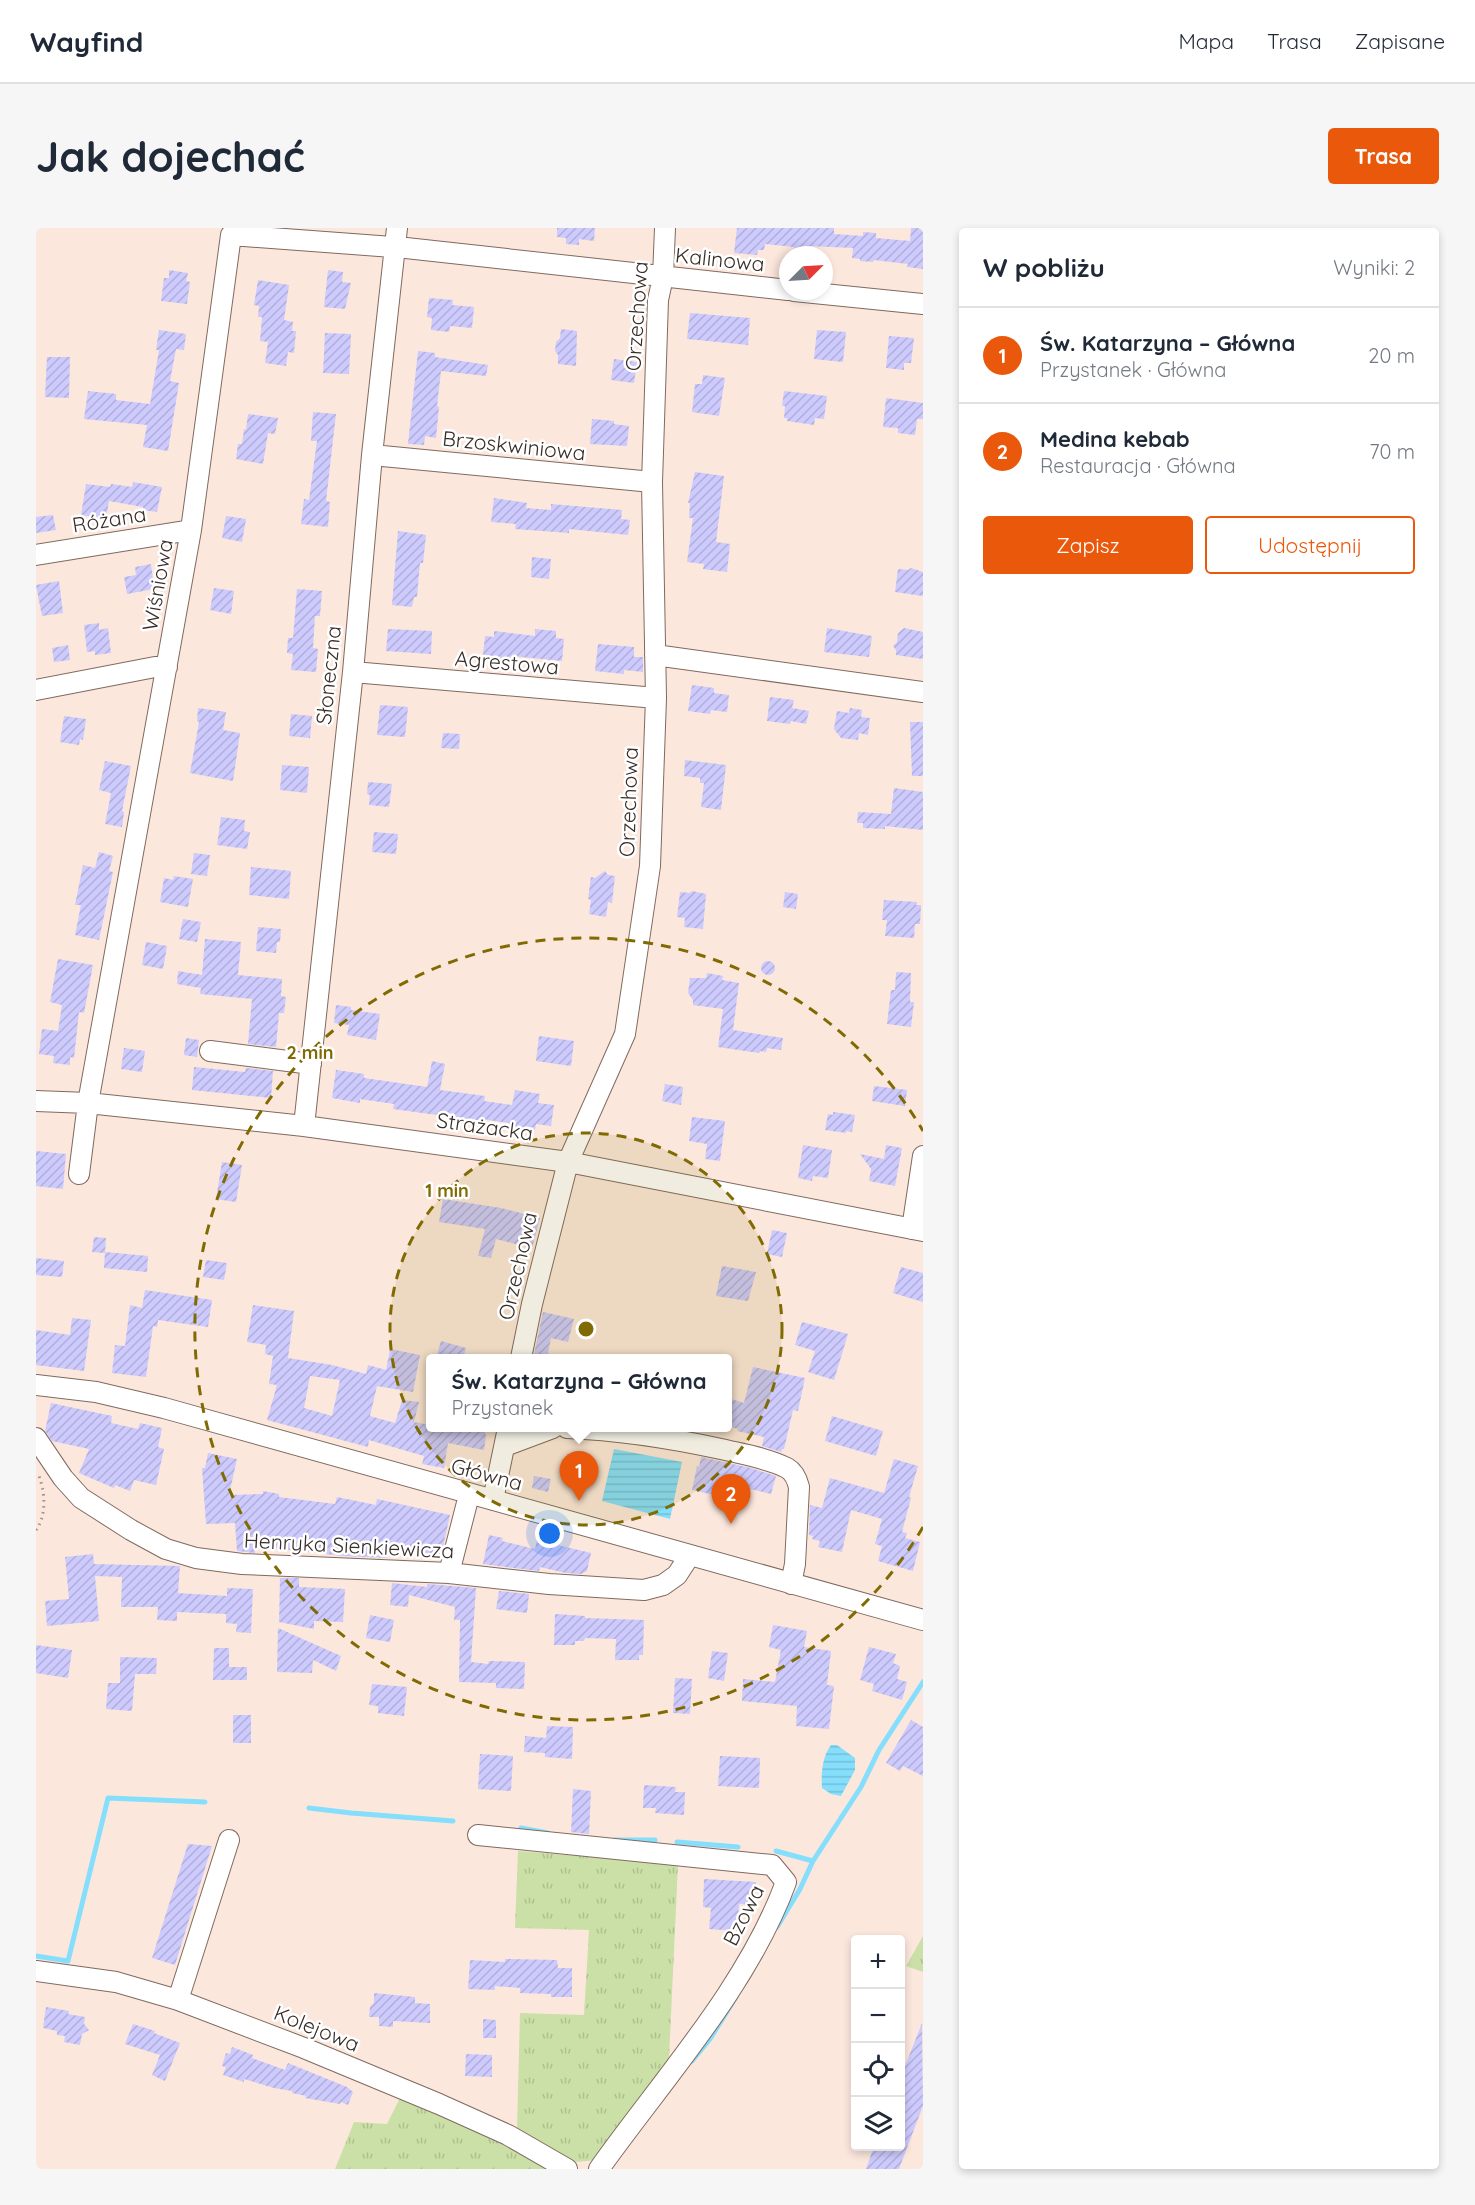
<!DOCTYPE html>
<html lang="pl">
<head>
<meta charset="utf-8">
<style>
	body { margin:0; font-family:Quicksand,sans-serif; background:#f6f6f7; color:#1f2937 }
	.controls { position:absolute; right:18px; bottom:18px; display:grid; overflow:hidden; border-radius:6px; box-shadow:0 3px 9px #0003 }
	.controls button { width:54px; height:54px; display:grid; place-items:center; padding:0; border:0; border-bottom:2px solid #e0e1e3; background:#fff; color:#1f2937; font:30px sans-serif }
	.compass { position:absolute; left:743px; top:18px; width:54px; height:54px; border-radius:50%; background:#fff; box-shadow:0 3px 9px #0003; rotate:66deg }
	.you { position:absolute; left:514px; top:1306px; width:21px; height:21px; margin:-15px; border:4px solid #fff; border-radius:50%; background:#1a73e8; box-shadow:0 0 0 9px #1a73e833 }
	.badge { display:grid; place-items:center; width:39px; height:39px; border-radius:50%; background:#ea580c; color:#fff; font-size:20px; font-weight:700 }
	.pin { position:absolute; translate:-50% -50px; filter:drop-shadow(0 2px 3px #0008) }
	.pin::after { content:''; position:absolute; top:32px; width:21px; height:18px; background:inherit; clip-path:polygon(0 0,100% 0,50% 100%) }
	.popup { position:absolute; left:390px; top:1126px; width:306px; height:78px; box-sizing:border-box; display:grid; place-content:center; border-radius:6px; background:#fff; filter:drop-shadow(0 2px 4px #0005); font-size:20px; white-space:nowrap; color:#747a83 }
	.popup b { font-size:22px; color:#1f2937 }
	.popup::after { content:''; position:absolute; left:50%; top:100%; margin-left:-12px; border:12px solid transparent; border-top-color:#fff }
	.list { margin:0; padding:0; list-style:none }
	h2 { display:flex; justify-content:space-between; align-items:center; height:78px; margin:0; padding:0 24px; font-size:26px }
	h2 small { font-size:20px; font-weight:400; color:#747a83 }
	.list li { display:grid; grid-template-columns:39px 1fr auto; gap:18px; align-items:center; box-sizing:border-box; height:96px; padding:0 24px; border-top:2px solid #e0e1e3 }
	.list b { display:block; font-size:22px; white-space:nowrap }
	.list p { margin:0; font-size:20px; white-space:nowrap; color:#747a83 }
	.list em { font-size:20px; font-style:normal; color:#747a83 }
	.actions { display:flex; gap:12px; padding:18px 24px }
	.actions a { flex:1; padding:14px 0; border:2px solid #ea580c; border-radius:6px; text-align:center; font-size:21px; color:#ea580c }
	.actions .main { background:#ea580c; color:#fff }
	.icon { flex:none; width:33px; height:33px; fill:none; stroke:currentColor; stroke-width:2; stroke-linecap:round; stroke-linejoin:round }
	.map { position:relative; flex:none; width:887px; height:1941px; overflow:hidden; border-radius:6px }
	header { display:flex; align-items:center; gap:36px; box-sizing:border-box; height:84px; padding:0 30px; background:#fff; border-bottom:2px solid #e0e1e3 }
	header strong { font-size:28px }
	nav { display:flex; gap:33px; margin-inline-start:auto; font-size:21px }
	.intro { display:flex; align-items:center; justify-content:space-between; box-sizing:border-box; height:144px; padding:0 36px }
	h1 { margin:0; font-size:42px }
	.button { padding:15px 27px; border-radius:6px; background:#ea580c; color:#fff; font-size:21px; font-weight:700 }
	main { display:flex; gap:36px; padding:0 36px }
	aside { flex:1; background:#fff; border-radius:6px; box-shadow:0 3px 9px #0003 }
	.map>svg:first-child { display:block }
	.grass { fill:url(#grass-tufts) }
	.water { fill:url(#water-rules) }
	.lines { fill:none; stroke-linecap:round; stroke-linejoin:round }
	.stream { stroke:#85defc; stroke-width:5 }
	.building { fill:url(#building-hatch); fill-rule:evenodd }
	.minor-casing { stroke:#806a5f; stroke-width:22 }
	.path { stroke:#a09189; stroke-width:3; stroke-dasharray:1.5 4.5; stroke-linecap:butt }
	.minor { stroke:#fff; stroke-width:20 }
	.ring { fill:none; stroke:#806a02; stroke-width:3; stroke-dasharray:10 8 }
	.labels { text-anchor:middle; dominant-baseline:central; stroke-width:5; stroke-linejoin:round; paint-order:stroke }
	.street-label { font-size:21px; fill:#382e29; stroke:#fff }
	.centre { fill:#806a02; stroke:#fff; stroke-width:3 }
	.ring-label { font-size:18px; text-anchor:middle; font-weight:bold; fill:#806a02; stroke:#fff; stroke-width:5; stroke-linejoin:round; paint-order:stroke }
</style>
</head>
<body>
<header>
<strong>Wayfind</strong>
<nav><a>Mapa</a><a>Trasa</a><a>Zapisane</a></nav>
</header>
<div class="intro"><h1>Jak dojechać</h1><a class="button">Trasa</a></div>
<main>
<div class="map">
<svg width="887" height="1941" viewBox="0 0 887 1941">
	<defs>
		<pattern id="grass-tufts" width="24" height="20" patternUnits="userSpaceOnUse" patternTransform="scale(1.5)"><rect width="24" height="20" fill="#cae0a7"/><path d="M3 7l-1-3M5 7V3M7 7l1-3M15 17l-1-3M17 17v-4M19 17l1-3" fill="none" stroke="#aec090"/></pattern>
		<pattern id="water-rules" width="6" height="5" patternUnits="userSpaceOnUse" patternTransform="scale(1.5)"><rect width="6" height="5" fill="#85defc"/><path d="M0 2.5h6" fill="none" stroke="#74bfd8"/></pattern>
		<pattern id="building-hatch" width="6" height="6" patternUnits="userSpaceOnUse" patternTransform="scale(1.5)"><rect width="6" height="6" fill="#cdcafd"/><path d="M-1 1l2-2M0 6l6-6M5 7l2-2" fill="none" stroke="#b1aed9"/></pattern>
	</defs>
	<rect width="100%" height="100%" fill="#fce7dd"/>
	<!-- grass -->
	<path class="grass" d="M482,1623L642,1636L633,1830L561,1932L540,1934L481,1900L484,1785L548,1787L553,1702L479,1700Z
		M887,1708V1744L870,1738Z
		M365,1868L480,1919L510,1941H299L318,1894L351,1896Z"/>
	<!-- water -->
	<path class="water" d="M578,1221L646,1234L634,1291L566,1273Z
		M795,1517H801L819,1530V1542L805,1568L795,1566L786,1560C785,1546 786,1529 795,1517Z"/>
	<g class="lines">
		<!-- stream -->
		<path class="stream" d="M273,1580L315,1585L417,1593
			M485,1600L512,1605
			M578,1612H619
			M641,1614L702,1619
			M740,1623L777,1633
			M741,1699L764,1661L777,1633L825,1559L843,1522L887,1454
			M0,1728L32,1733L72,1570L169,1574
			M656,1833L674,1811L700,1769"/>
	</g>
	<!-- building -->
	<path class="building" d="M521,0H559L558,13L543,11V17L530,16V10L521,9Z
		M701,0H798V6L827,8V4L840,5V10L874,13L875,0H887V41L871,39L872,36L838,32L837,34L824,33V31L816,30L817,20L773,18L772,27H757L758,19L729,16L728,22H722L721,27L698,25Z
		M133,42L152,45L150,53L154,54L151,76L125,73L128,50H133Z
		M292,42L307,44L306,54L315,55L309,81L288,79Z
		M222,52L253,57L248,92L257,94L256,103H260L258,125L252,124L250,138L229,135L232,114L224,113L226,89H222L223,78L218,77Z
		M393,70L417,72L416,77L438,79L436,100L414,98L413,104L395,102L396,90L391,89Z
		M654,85L714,90L712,117L651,111Z
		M525,101L541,103L540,138L522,136V127L519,123L520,114L524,110Z
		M123,102L150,106L148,122L140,121L134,153L143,155L132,223L107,219L111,197L48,191L52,163L80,166V172L114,176L123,122H120Z
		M781,102L810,104L807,134L778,131Z
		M289,105L315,106L313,146L287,145Z
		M853,108L878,110L875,135H868V142L850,140Z
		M382,123L399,125V129L452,137L450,148L405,143L401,178L403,179L400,210L389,208L388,217L372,216Z
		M11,129H34L33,170L9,169Z
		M578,131L601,134L598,155L575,152Z
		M667,147L689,150L683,188L656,184L659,156H666Z
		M748,163L791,168L788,191L779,190L778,197L751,193V190H748L749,178H746Z
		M850,170L887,175V191H881L879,207L862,205V200L847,199Z
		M277,184L300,186L290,273L294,274L292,299L265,296L268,271L273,272L281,213H275Z
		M212,186L242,190L239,206L232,205L227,236L200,231L202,216H206L208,201L210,202Z
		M556,191L578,193V196L593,198L591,218L554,216Z
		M659,244L688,248L680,314L694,316L691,344L667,341L668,336L651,334L657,290H653L654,275H652Z
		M97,254L126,259L121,284L107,282V279L73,273L70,291L45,287L50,256L74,259L75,256L96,259Z
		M458,270L491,275L490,280L515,282V276L586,282L585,291L594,292L592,307L533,301V305L479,301L480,296L455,294Z
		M17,287L20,302L0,305V289Z
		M190,288L210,291L206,314L186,310Z
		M362,303L390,307L387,335H384L381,369H378L376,379L356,377Z
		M496,329L515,331L513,351L495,349Z
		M115,336L118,361L91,366L88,349L100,347L99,339Z
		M875,340L887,344V368L859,364L862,341L872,342Z
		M23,353L27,385L6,388L0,357Z
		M178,360L198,363L195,386L174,382Z
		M261,361L286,363L284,388H279L277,420L282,421L280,444L255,442L257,426L251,425L252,410H257Z
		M63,395V402L72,400L75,425L59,427V423L51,424L48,397Z
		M791,400L836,408L833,429L788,424Z
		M868,400L887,404V431L860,427V422L857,418L861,414L862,405Z
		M352,401L396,403L395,426L350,423Z
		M499,401L520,403V410L528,411L526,433L475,428L474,437L455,435L456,428L447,427L449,408L458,409V403L499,408Z
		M562,416L598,419V429H607V444L588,442V446L559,443Z
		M32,417L34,432L18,434L16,420Z
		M656,457L678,460V465L693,467L691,484L675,482L674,486L652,483Z
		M734,469L758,472L756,480L773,483L770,496L755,493L754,496L731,493Z
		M344,477L372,479L369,509L341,507Z
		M162,480L190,484L187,502L204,505L197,553L154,545L163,494L161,493Z
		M814,480L826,482L825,489L834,490L832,507L823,505L822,512L805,510L798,501L801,483L813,485Z
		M255,486L276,488L274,510L253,508Z
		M28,488L50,491L47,512L44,511L43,517L24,514Z
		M874,494H887V548H876Z
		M407,505L424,506L423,521L405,520Z
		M649,532L690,537L685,582L665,579L668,555H664V550L648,548Z
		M69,533L95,538L86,583L88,584L86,599L69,596L75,565L63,562Z
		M246,537L273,539L271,565L244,562Z
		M332,554L356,556L353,579L333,577L334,567L331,566Z
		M858,560L887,564V602L849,598V601L827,600V595H821L822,584L855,586Z
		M185,589L209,592L208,603L214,604L211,621L181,617Z
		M338,604L362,606L360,626L336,624Z
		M63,624L77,628L73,643L77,644L63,712L39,707L45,677H39L47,637L59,640Z
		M158,625L174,627L171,648L155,646Z
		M215,639L255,643L253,671L213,667Z
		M569,643L572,647L579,648L576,675L572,674L570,689L553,686L555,672L552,671L555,649L559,650Z
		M138,648L157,651L152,679L124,674L128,650L137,652Z
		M656,663L670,666L667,701L648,699L649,690L641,689L644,664L654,665Z
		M749,664L762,666L760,681L747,679Z
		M848,672L881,674L880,677H885L884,696H879L878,710L849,708L851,692H846Z
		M147,691L165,694L161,714L143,711Z
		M222,699L245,701L244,714H241L240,725L220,723Z
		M169,711L205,714L202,747L246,751L245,768L250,769L248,785H243L240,819L212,816L216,771L164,766L165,760L141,756L142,743L166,747Z
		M110,714L131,718L127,741L106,737Z
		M22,731L57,737L48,785L43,784L38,830L34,829V837L17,835L18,828L3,826L6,801L22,803L26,777L14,774Z
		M725 740a7 7 0 1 1 14 0a7 7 0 1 1-14 0Z
		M860,744L875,745L874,774H878L875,799L851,796L855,762H859Z
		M671,745L687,748L686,752L703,755L697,802L747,810L745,822L731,820L730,824L724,823L723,825L682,819L687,781L657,777V772L652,765L654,750H670Z
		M300,777L315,779V782L344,786L340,812L311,807L313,797L298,795Z
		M503,808L538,813L535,838L500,833Z
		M150,810L163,812L161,829L148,827Z
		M88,820L109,823L106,844L85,841Z
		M396,833L409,836L404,862L449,868L448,873L476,877L479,862L504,866L502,875L518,877L515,898L500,896L499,902L473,898V895L445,891V893L357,881L358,876L324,871V875L296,870L300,842L328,846V850L391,859Z
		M158,839L209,844L210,840L237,843L235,870L156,862Z
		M629,856L647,859L645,877L626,873Z
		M838,858L871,862L869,878L836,873Z
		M797,884L819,887L816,904L810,903V905L789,902L792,886L797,887Z
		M656,889L689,893L684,933L669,931L671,916L653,913Z
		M767,917L796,922L792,950L777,948L776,953L762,950Z
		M850,917L866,920L859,958L833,953L835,941L824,926L848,931Z
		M0,923L30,926L27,961L0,958Z
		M186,934L206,937L200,974L180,971Z
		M407,971L465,980L504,990L496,1020L460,1011L455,1030L442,1028L449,1001L403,994Z
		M736,1002L751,1005L746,1029L731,1026Z
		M58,1009L70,1010L69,1025L56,1024Z
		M69,1024L112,1028L111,1044L68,1040Z
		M0,1030L28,1033L26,1049L0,1047Z
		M170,1032L191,1035L188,1052L167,1049Z
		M686,1038L720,1044L712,1073L680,1068Z
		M865,1039L887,1045V1074L857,1065Z
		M109,1062L176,1072L172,1099L122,1092L121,1099L117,1098L110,1149L76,1145L79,1117L89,1118L94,1077L106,1080Z
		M217,1077L258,1083L252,1130L296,1137L330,1146L332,1137L350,1142L354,1121L384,1127L377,1164L341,1158L334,1188L359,1195L366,1172L383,1174L378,1194L394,1197V1200H447L450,1208L448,1222L412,1215L408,1240L386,1236L388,1228L333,1212L332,1219L231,1192L241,1157L233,1156L237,1128L229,1126L230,1117L211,1114ZM274,1148L304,1152L296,1188L268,1180Z
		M507,1084L538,1091L532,1114L515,1110L511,1131H497Z
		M36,1090L55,1092L48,1143L0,1137V1102L34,1107Z
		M766,1094L812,1106L798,1152L772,1144L779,1123L759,1117Z
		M405,1113L430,1120L427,1131H400Z
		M717,1139L769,1150L762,1183L757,1182L748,1221H746L745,1224L726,1218L728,1209L701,1203L702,1201L692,1198V1170L708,1175Z
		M15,1175L76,1188L75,1195L102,1201L104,1195L126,1200L122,1219L128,1221L120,1257L98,1252L94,1263L79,1257L78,1260L43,1245L53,1221L16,1213L9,1203Z
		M796,1188L847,1203L840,1228L789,1213Z
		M172,1225L201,1231L193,1267L227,1266V1263L243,1266V1269L299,1276L301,1269L340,1277L341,1271L414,1287L405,1328L384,1324V1327L352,1322L351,1330L307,1328L219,1318V1325L201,1323L199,1295L170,1296L166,1240H169Z
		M665,1229L715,1240L740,1248L735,1266L698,1257L696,1271L656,1262L661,1238L663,1239Z
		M858,1231L882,1238L873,1269L875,1270L866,1304L871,1305L869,1310L884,1314L877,1343L842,1333L846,1318L839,1316L846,1291L815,1282L806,1324L782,1319L784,1313L776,1311L777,1308L773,1307L774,1277L786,1280L794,1250L848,1265Z
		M498,1248L515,1251L512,1264L496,1260Z
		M453,1307L467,1310L466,1313L499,1321L501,1312L555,1325L551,1343L545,1346L530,1345L504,1339L503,1343L447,1336Z
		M57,1326L58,1336L144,1338L142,1365L191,1368V1360L217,1361L215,1405L200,1404L201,1396L190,1395V1386L141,1384V1393L121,1392L122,1379H85L86,1349L59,1348L63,1393L11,1398L9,1373L33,1371L29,1329Z
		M244,1350H263V1359L309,1361L307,1394L278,1393V1401L243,1394Z
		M356,1355L391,1359V1356L440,1360L435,1434L452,1436L453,1433L489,1434L488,1461L460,1460V1455L423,1454L424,1392H418L419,1379L373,1367L372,1379L354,1377Z
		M463,1363L493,1366L491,1385L460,1381Z
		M519,1386L549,1388V1390L608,1392L607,1427H603V1432H579L580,1411L549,1410L548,1413H539V1417H518Z
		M334,1387L358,1392L354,1414L330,1410Z
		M737,1397L771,1403L768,1419L795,1423L791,1457L798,1458L793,1501L760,1498L761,1478L706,1473L707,1451L739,1454L745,1422L733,1419Z
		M242,1400L305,1428L300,1443L277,1432L276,1445L241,1444Z
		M0,1417L36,1422L32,1450L0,1445Z
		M833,1419L860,1426L857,1435L864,1438L861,1451L871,1454L866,1472L836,1463L838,1456L824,1452Z
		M178,1420H193V1439H211V1452H177Z
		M676,1423L692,1425L688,1453L672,1450Z
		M84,1429L121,1430L120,1446H99L96,1483L70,1481L72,1455H84Z
		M639,1450L656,1451L654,1486L637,1485Z
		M336,1456L371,1459L368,1488L342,1485V1478L333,1477Z
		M197,1487H215V1515H197Z
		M875,1492L887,1499V1548L867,1538L864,1543L850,1535Z
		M511,1498L537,1499L536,1531L509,1529V1525L488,1524L489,1508L510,1510Z
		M444,1526L477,1528L475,1563L442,1561Z
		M684,1528L724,1530L723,1560L682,1558Z
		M608,1557L640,1559L639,1564H649L648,1587L619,1585L620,1580H607Z
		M537,1561L555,1563L553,1606L535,1604Z
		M152,1616L176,1618L139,1737L116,1730Z
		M668,1651L720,1654L718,1677L703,1676L701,1703L673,1701L675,1680L667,1679Z
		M469,1731L521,1732L522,1740H536V1769H515V1766L484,1765V1760L459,1758V1762L432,1761L434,1732L469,1734Z
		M338,1765L379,1769V1775L394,1776V1795L357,1793V1799L343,1798V1789H333L334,1779L338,1775Z
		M10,1779L33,1783L32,1786L49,1789L48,1796L53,1802L46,1806L44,1817L28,1814L29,1808L21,1807V1803L7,1800Z
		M447,1791L460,1792V1810H447Z
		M886,1795L887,1878L866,1933L863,1941H830L838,1918H864V1851Z
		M97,1796L119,1803L118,1805L144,1815L129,1853L116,1847L124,1827L89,1816Z
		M196,1819L217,1827L216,1830L249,1842L252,1835L311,1859L317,1864L312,1877L305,1874L304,1876L269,1870L270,1868L256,1865V1863L238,1860L208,1851V1854L187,1847L190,1839L186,1838L190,1825L194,1826Z
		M430,1826L456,1827V1849L429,1848Z"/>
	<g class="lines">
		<!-- minor casing -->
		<g class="minor-casing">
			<path id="minor" d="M758,63L887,76
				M336,227L616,254
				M0,327L155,302
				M619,427L887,464
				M317,444L620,470
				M0,462L119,439H131
				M174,823L275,836
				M0,873L52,875L268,898L532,934L887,1003
				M268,898L317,444L336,227L361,0
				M43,946L52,875L155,302L195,7L370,20L752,62
				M876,1001L887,928
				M485,1130L496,1076L532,934L589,806L614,638L620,470L616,254L622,72L627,49L629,0
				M0,1157L60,1164L128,1180L887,1392
				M531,1200C583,1202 634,1210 685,1221C706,1226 731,1230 751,1240C758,1244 761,1251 763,1259L759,1336L755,1356
				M0,1210L27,1250L45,1270L95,1302L130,1321L160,1330L206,1336L413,1345L513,1356L608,1362L627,1357L641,1347L654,1327
				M469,1218L517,1200
				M457,1272L472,1200
				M413,1345L433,1267
				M442,1607L736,1637L750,1654C712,1758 627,1851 563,1941
				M0,1743L80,1754L142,1772L268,1820L403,1876L472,1907L531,1941
				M142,1772L193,1612"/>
		</g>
		<!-- path -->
		<path class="path" d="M0,1302C11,1287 9,1264 3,1248"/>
		<!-- minor -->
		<use href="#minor" class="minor"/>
	</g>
	<!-- distance rings -->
	<circle cx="550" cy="1101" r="196" fill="#806a02" fill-opacity=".12"/>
	<g class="ring">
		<circle cx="550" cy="1101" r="196"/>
		<path d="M887 1299A391 391 0 1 1 887 903"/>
	</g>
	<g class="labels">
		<!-- street labels -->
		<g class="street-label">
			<text transform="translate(684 31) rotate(6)">Kalinowa</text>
			<text transform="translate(600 88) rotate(-86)">Orzechowa</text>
			<text transform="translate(478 217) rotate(6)">Brzoskwiniowa</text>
			<text transform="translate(73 291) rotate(-9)">Różana</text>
			<text transform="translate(121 357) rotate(-80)">Wiśniowa</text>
			<text transform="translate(471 434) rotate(5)">Agrestowa</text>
			<text transform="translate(292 447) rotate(-84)">Słoneczna</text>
			<text transform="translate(592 574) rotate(-88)">Orzechowa</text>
			<text transform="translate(449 898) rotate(8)">Strażacka</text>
			<text transform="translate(481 1038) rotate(-77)">Orzechowa</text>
			<text transform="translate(451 1246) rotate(15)">Główna</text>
			<text transform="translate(313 1317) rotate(3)">Henryka Sienkiewicza</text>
			<text transform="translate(707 1687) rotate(-63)">Bzowa</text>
			<text transform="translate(281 1800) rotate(22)">Kolejowa</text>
		</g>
	</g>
	<circle cx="550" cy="1101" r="9" class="centre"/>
	<g class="ring-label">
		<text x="274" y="831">2 min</text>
		<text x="411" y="969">1 min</text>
	</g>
</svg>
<div class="controls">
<button>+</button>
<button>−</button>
<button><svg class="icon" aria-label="locate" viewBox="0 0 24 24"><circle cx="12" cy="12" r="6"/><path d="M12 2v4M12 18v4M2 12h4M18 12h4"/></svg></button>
<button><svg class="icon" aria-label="layers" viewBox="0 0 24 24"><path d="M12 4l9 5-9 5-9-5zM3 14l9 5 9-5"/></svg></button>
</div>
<svg class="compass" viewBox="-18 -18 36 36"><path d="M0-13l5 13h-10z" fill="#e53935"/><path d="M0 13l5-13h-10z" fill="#747a83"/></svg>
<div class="you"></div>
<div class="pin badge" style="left:543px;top:1273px">1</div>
<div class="popup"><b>Św. Katarzyna – Główna</b>Przystanek</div>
<div class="pin badge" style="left:695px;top:1296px">2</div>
</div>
<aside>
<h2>W pobliżu<small>Wyniki: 2</small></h2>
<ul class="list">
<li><span class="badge">1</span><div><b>Św. Katarzyna – Główna</b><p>Przystanek · Główna</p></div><em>20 m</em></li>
<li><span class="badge">2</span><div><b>Medina kebab</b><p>Restauracja · Główna</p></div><em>70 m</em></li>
</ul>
<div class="actions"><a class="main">Zapisz</a><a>Udostępnij</a></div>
</aside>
</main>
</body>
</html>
